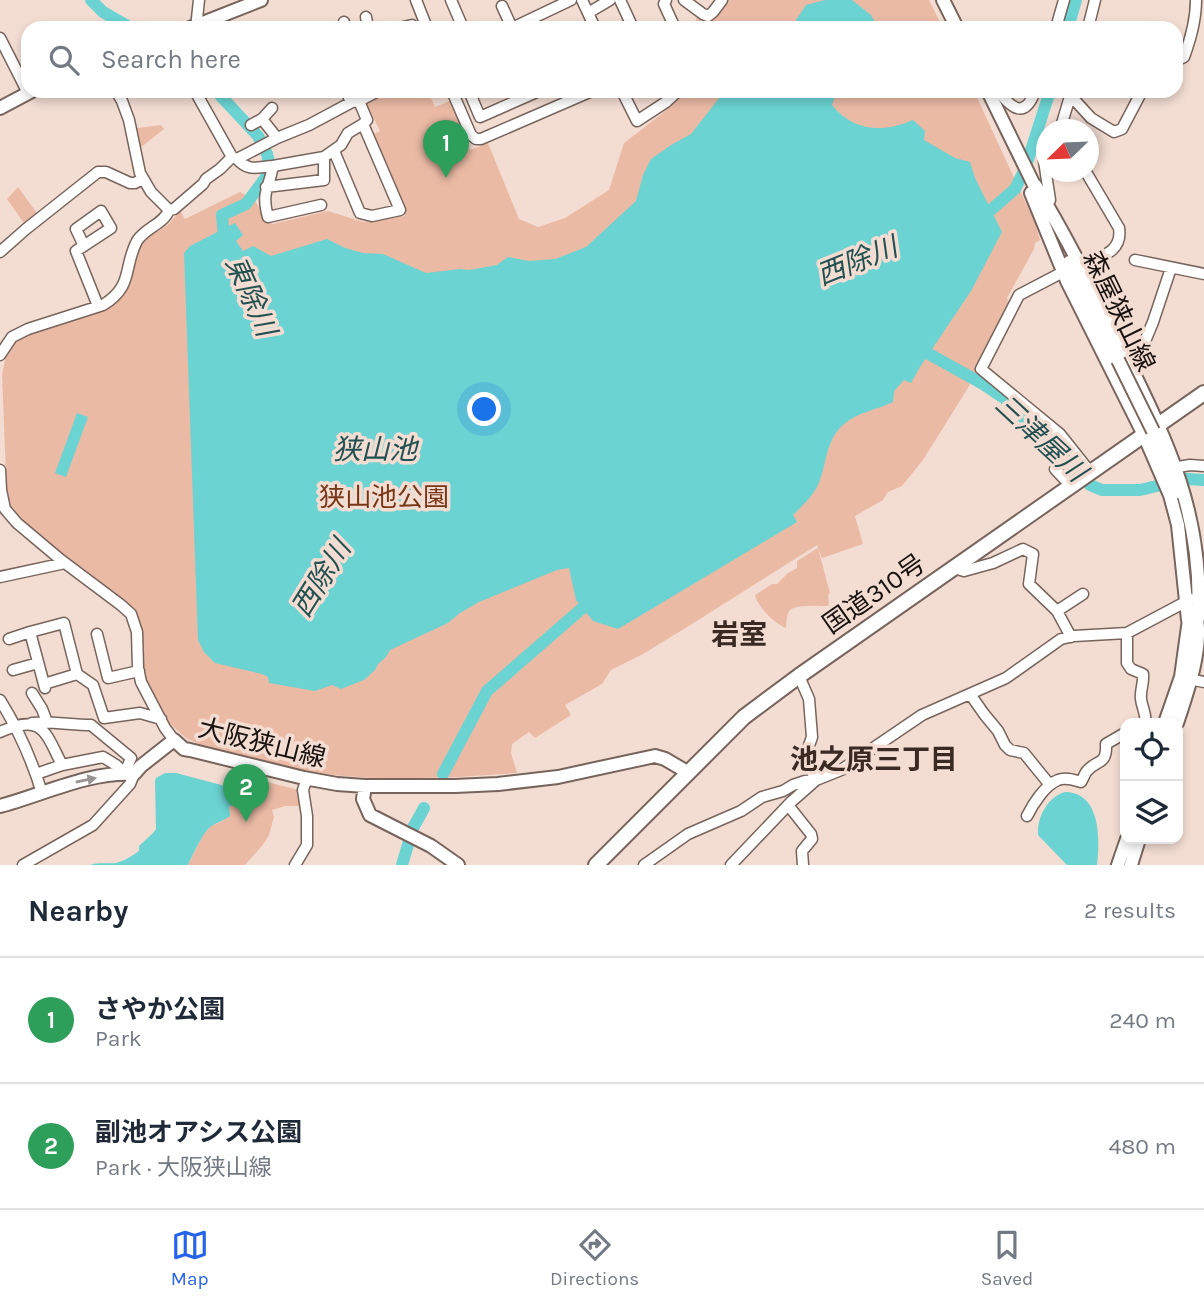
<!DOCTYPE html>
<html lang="en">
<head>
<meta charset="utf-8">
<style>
	body { margin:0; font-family:Karla,"Noto Sans JP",sans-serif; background:#f2f2f3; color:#1f2937 }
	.controls { position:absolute; right:21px; bottom:21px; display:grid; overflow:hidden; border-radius:14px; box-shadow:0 4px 10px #0003 }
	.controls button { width:63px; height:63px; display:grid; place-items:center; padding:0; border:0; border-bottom:2px solid #e0e1e3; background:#fff; color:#1f2937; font:35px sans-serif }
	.compass { position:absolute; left:1036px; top:119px; width:63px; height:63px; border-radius:50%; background:#fff; box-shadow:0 4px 10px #0003; rotate:247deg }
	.you { position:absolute; left:485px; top:410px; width:24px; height:24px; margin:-18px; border:5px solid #fff; border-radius:50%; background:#1a73e8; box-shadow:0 0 0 10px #1a73e833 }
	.badge { display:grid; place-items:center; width:46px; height:46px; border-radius:50%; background:#2563eb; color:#fff; font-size:23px; font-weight:700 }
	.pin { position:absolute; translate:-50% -58px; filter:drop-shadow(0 2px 4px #0008) }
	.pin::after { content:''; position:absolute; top:37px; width:24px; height:21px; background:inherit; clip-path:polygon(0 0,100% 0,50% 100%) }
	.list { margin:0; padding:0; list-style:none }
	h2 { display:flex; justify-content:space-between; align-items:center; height:91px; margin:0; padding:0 28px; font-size:30px }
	h2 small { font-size:23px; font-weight:400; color:#747a83 }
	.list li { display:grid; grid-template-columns:46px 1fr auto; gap:21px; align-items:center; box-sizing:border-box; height:126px; padding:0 28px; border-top:2px solid #e0e1e3 }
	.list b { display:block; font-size:26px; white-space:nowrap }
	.list p { margin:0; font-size:23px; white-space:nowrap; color:#747a83 }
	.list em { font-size:23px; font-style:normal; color:#747a83 }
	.icon { flex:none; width:38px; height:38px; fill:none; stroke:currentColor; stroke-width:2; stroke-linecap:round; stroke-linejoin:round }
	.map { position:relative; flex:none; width:1204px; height:865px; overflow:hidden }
	.search { position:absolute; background:#fff; box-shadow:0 4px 10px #0003; left:21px; right:21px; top:21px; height:77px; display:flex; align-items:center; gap:18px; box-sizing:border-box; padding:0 24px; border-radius:21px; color:#747a83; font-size:26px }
	.sheet { height:343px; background:#fff }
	nav { display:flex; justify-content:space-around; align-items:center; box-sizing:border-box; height:98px; border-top:2px solid #e0e1e3; background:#fff; font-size:19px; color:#747a83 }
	nav a { display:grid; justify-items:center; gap:4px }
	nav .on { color:#2563eb }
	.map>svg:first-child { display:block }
	.green { fill:#ebbaa5 }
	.water { fill:#6bd3d2 }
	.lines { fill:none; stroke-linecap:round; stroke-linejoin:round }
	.river { stroke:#6bd3d2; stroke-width:12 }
	.minor-casing { stroke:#77645c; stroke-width:13 }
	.major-casing { stroke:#77645c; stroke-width:16 }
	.highway-casing { stroke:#77645c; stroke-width:18 }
	.minor { stroke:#fff; stroke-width:10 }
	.major { stroke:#fff; stroke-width:12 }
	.highway { stroke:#fff; stroke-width:14 }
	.major-bridge-casing { stroke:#77645c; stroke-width:16; stroke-linecap:butt }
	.major-bridge { stroke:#fff; stroke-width:12 }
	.oneway { fill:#979493 }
	.labels { text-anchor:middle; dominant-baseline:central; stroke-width:7; stroke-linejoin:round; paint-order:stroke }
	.street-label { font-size:26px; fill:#18110e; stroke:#f3ddd3 }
	.park-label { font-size:26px; fill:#773615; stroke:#f3ddd3 }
	.water-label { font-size:28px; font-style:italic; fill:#235151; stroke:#f3ddd3 }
	.neighbourhood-label { font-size:28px; font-weight:bold; fill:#3a2a23; stroke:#f3ddd3 }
</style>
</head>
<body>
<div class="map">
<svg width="1204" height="865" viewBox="0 0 1204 865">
	<rect width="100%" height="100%" fill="#f3ddd3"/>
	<!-- green -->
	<path class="green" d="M728,0H929L943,28H693L698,15L705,19L709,27L711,22Z
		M384,91H428L435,107L450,101L470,150L488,143L519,219L538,227L565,218L609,190L624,143L659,116L688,91H974L1035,223L1040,240L1035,243L1034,249L1007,298L1010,307L976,369L971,383L923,460L902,486L888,492L883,500L855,516L863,544L822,558L817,545L692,624L643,654L611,670L602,684L565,705L571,715L535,738L529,732L512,744L511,753L517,773L459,777L385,779L332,775L292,769L207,748L186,738L168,722L146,684L142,664L140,631L121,600L25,524L13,512L7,499L2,375L6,355L17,339L40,329L108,309L117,301L130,281L136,258L143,241L169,224L180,211L185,219L240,192L254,200L272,224L328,211L363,222L405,216L371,135L380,131L367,105L368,103L382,96Z
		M161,125L164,129L140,148L137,128Z
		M18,187L39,216L26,226L7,199Z
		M818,548L830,593L828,595L829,603L828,606C819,606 797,604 790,610C786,614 787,622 786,628C775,624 757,606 755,595L772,584H777L788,573L797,568V561Z
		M251,778L299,790V806H285L272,810L274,817C272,823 271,829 269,835C263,847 253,855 245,865H188L203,835L211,826L222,821L229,814V807L232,804L251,794L247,786Z"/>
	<!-- water -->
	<path class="water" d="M825,0H852L871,15L878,28H796V20L806,5Z
		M722,91H841L835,96L832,105C854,132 883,133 913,120L925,131L924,140L955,158L970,162L975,178L1002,232L971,291L920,367L911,383L904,380L894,391L893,402C877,410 857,412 843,425C825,441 827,465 818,485C812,497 802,506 793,515L797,522L618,629L593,621L584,610L576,600L569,568L557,570L479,602L460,613L448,623L390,650L386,657L378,664L375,670L364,680L341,689L332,685L315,691L269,683L268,677L262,674L215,663L204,652L198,640L184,253L190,246L235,223L243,235L236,241L243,251L253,246L271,256L327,239L345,248L363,253L383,254L426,273L460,269L469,270L497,265L508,257L529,261L555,259L586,247L636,201L643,175L651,159L671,145L691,134L720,97Z
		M77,413L88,417L66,477L55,473Z
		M165,773H176L229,787L237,802L229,807L230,816C223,821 215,823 209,828C202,835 192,856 188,865H90C99,862 107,864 116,863C124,861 132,856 139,851V846L153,833L156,829L155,781L156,778Z
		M1065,792C1101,792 1100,840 1097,865H1067L1038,835C1037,818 1047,797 1065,792Z"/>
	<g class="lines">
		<!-- river -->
		<path class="river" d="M91,0L103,12L131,28
			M1068,28L1076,0
			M216,91L258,136L267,154L269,162L266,177L246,204L222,215L224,236L228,245
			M979,217L984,216L1015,189L1025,169L1050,91
			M929,354L983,384L1004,398L1090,485L1102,490H1140L1187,479L1204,480
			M443,774L487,691L594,598
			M402,865L413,828L424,808"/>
		<!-- minor casing -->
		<g class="minor-casing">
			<path id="minor" d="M416,0L427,28
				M451,0L463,28
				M582,0L595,28
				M620,0L633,28
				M666,0L664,4L675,28
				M684,0L703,14L708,16L713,12L722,0
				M502,6L512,28
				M588,13L610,0
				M366,17L368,28
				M344,22L345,28
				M196,28L199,0
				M399,28L412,25
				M512,28L571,0
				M1056,28L1064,0
				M1088,28L1095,0
				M0,38L28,93
				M1176,61L1184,57C1191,38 1196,20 1196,0
				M116,91L122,101L129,120L140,173L151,192L169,210
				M195,91L232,157
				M346,91L351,102
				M452,91L471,135L476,139H481L592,91
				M469,91L480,117L539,91
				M622,91L637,121L666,102L678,91
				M998,91C1012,109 1025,119 1035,91
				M1070,95L1091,118L1114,132L1122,129L1142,91
				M262,119L277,138
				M251,125L262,119L272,108
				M1060,130L1071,93
				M334,151L360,213L372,216L400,210L363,124L367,120L359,101
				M1046,152L1044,161L1050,200L1047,205
				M232,157L237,159L277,138L309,125L352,102L359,101L378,91
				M237,159C249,172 257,167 273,166
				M266,187L324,180V157
				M321,205L268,217C261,191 269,189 273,166L324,157L341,145L348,133L363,124
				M169,210L174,209L203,184L206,179L220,169L232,157
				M84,246L76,229L101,211L111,228L76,251L98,306
				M0,252L26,229L98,172H106L130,183H135L142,179
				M1135,260L1204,274
				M1081,266C1099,257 1123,253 1119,228L1086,172
				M1063,272L1019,295L981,369L1060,434L1091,473
				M0,355L12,337L28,329L103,305C134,286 123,267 137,241C145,228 164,224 169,210
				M1130,366L1136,363L1153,322L1171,268
				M1178,467L1190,465L1204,466
				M1055,469L1071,486
				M0,470L1,490L5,509L17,523L61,560L121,605L131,614L137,632L138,668L141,682L165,728L174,740
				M954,568L964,571L993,563L1023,549L1033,554L1029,584L1057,611L1071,637
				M0,577L65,563
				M1057,611L1083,594
				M30,632L45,688
				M1127,633V663L1131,669L1143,674C1144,683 1140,690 1141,699C1142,708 1147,715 1145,723
				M97,634L108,678L139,671
				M9,639L30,632L64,623L77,674L93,685L104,718L140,713L161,719
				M13,670L38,663
				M799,676L809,699L812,737L805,757L816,780
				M1184,678L1204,682
				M44,684L77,674
				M32,693L42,709L47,722
				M970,694L984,714L998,731L1005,745L1010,750L1024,753L1050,785
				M0,700C18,729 32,760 42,793
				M0,732C42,713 45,731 62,765L103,757L116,765L125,773L131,758L91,725C71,725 51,721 32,723
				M36,774L62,765
				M788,805L811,834L812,839L802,851L803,865
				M1027,816C1033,804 1045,785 1058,780C1065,777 1074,780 1081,782C1082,781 1086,771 1087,771C1097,759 1107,766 1106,744L1125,733
				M23,865L93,825L130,784L134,774
				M295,865L307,845V816L303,790L307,778
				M644,865L688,834L741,811L762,797L783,791L793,785L805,781L815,780
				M731,865L791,802L816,780L841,770L922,715L1006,678L1061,639L1074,636L1127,633L1191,599"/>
		</g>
		<!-- major casing -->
		<g class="major-casing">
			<path id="major" d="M943,0L957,28
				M190,28L261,0
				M988,91L1037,191
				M0,108L32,91
				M1035,185C1068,239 1096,295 1123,351C1167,441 1204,515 1198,619
				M1031,193L1067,281L1144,435L1170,495L1178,525L1188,620
				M1069,262L1118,360
				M1153,431L1178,492
				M1165,723L1181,677L1190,612
				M1177,723C1187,693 1204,645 1196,613
				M365,786L363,799L370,815L431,846L458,865
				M0,806C42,795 90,771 134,774L141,766L174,740L184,749L190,750L304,778L337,784L365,786H455L498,784L558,777L655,756L665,759L689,773
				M1118,865L1127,839
				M1131,865L1139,839"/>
		</g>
		<!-- highway casing -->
		<g class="highway-casing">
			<path id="highway" d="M596,865L744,717L799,676L1204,393"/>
		</g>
		<!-- minor -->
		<use href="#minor" class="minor"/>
		<!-- major -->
		<use href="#major" class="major"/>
		<!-- highway -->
		<use href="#highway" class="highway"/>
		<!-- major-bridge casing -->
		<g class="major-bridge-casing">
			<path id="major-bridge" d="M1118,360L1153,431"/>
		</g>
		<!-- major-bridge -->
		<use href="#major-bridge" class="major-bridge"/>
	</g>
	<!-- one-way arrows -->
	<defs><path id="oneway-solid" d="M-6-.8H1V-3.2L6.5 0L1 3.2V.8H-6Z" transform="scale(1.75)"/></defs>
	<use class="oneway" href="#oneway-solid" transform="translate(86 780) rotate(-11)"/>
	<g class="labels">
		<!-- street labels -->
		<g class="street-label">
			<text transform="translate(1119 311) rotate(64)">森屋狭山線</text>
			<text transform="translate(874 594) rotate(-35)">国道310号</text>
			<text transform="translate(262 743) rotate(14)">大阪狭山線</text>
		</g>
		<!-- park labels -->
		<g class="park-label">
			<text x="384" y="497">狭山池公園</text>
		</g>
		<!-- water labels -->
		<g class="water-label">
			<text transform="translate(857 261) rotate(-22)">西除川</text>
			<text transform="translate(251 296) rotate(66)">東除川</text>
			<text transform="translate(1041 438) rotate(43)">三津屋川</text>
			<text x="375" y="449">狭山池</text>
			<text transform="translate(321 578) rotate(-58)">西除川</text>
		</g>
		<!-- neighbourhood labels -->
		<g class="neighbourhood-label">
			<text x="739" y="634">岩室</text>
			<text x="874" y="759">池之原三丁目</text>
		</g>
	</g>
</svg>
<div class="controls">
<button><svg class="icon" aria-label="locate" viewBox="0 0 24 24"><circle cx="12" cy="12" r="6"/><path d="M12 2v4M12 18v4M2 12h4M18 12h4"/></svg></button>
<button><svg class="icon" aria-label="layers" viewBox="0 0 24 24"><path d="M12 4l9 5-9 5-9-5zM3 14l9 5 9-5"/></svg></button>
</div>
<svg class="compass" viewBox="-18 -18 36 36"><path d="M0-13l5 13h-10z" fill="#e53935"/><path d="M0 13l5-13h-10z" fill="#747a83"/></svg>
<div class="you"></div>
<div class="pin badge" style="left:446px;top:178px;background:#2e9e5b">1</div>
<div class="pin badge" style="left:246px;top:822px;background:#2e9e5b">2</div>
<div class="search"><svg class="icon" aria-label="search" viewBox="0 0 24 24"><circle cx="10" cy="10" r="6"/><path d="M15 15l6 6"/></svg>Search here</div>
</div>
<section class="sheet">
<h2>Nearby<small>2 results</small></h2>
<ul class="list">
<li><span class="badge" style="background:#2e9e5b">1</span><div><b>さやか公園</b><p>Park</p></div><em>240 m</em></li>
<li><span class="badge" style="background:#2e9e5b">2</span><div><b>副池オアシス公園</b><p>Park · 大阪狭山線</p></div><em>480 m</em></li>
</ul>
</section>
<nav>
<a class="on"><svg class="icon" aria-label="map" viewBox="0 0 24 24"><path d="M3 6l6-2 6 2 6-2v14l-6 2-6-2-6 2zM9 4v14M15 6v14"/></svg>Map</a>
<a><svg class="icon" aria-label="directions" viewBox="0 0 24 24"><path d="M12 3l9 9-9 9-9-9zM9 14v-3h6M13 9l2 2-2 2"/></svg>Directions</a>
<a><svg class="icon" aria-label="saved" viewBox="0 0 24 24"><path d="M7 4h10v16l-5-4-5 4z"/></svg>Saved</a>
</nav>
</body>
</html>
